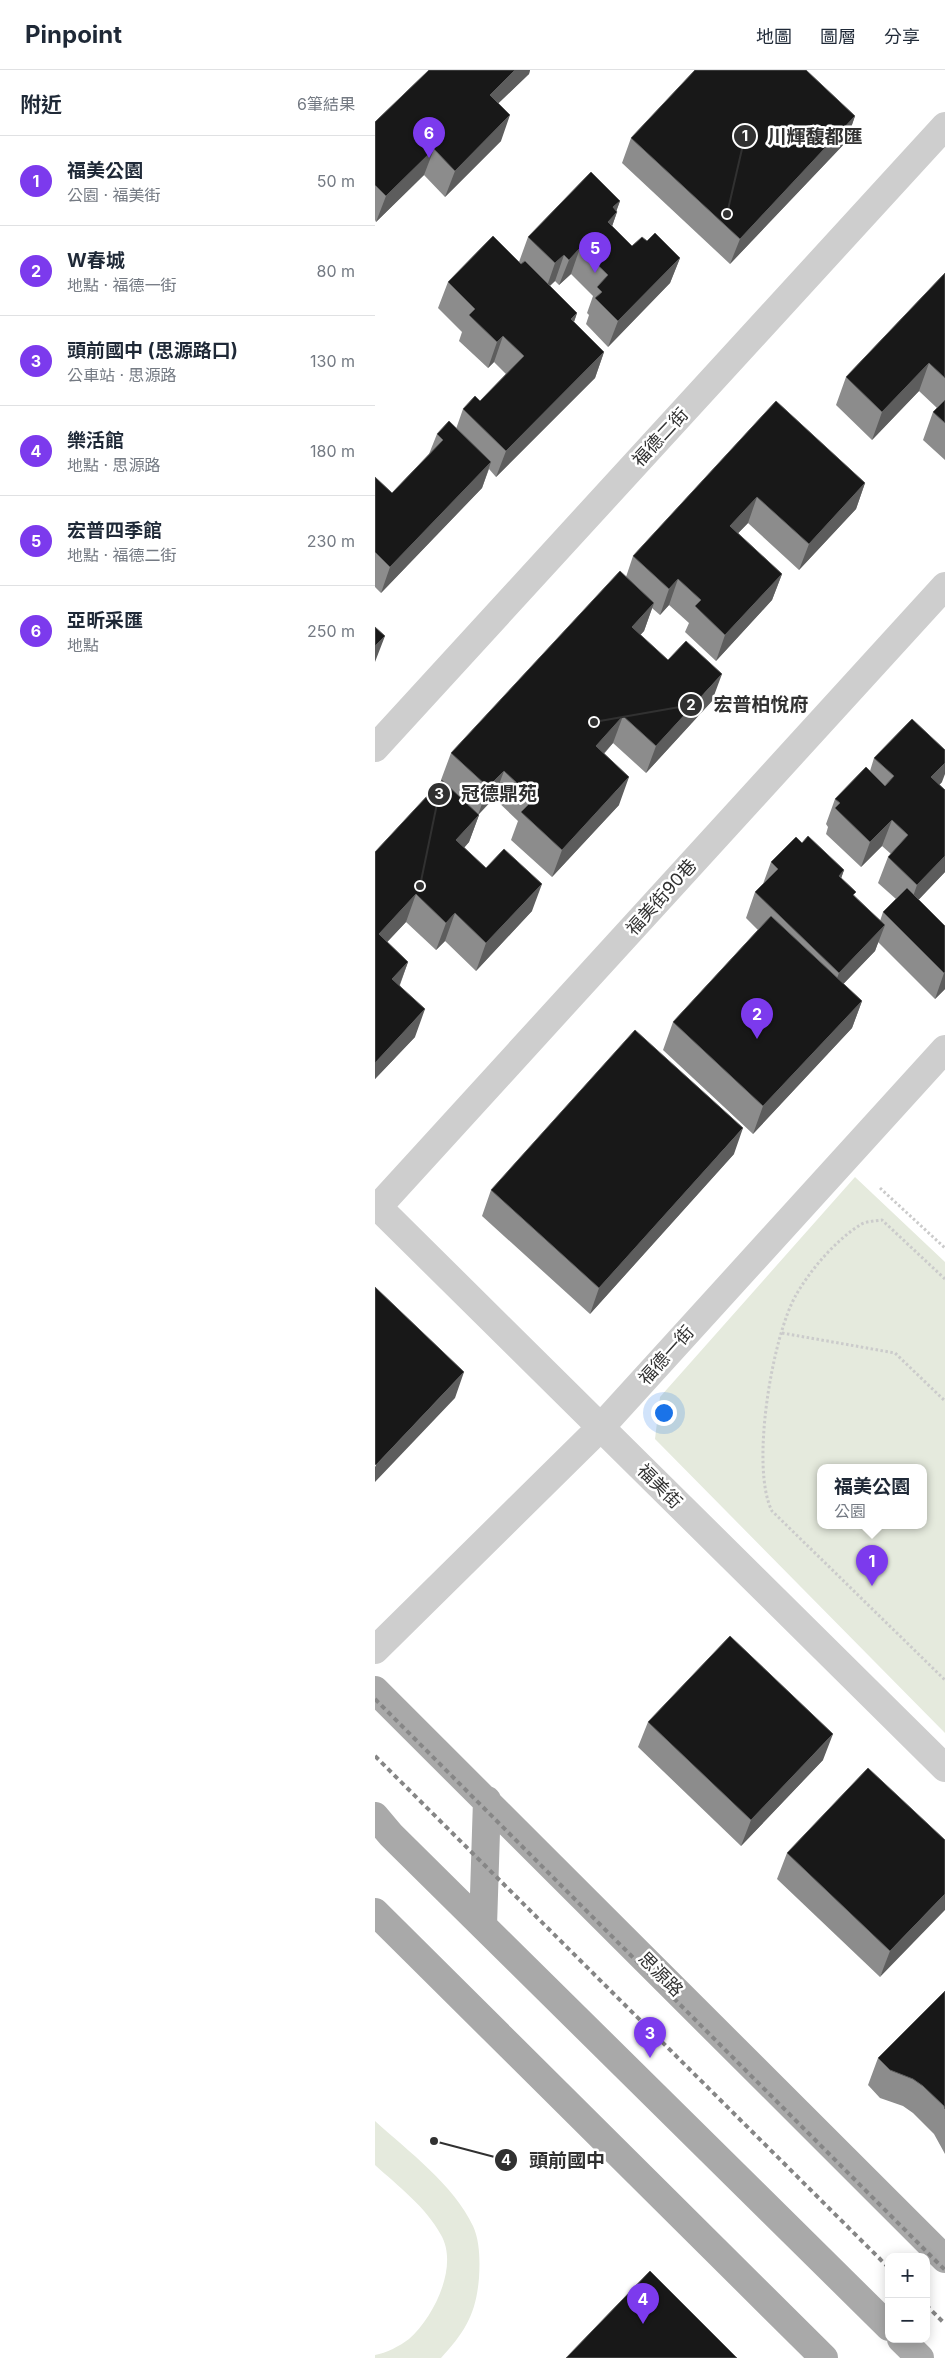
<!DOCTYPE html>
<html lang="zh-TW">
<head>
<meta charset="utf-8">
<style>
	body { margin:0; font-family:Inter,"Noto Sans TC",sans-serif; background:#f2f2f3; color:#1f2937 }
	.controls { position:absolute; right:15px; bottom:15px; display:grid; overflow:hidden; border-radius:10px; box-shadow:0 2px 12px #0003 }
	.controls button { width:45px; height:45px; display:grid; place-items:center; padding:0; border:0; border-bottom:1px solid #e0e1e3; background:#fff; color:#1f2937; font:25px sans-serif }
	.you { position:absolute; left:288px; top:1342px; width:18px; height:18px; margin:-12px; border:4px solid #fff; border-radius:50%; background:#1a73e8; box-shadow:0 0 0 8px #1a73e833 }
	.badge { display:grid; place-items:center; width:32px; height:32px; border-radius:50%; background:#7c3aed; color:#fff; font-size:16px; font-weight:700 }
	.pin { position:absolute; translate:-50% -41px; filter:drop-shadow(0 1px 2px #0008) }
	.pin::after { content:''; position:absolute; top:26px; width:18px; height:15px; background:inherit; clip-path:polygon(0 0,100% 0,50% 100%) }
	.popup { position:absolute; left:442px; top:1394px; width:110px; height:65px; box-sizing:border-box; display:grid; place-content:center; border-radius:10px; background:#fff; filter:drop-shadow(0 1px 4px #0005); font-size:16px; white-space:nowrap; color:#747a83 }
	.popup b { font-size:19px; color:#1f2937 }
	.popup::after { content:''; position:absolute; left:50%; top:100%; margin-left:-10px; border:10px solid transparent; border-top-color:#fff }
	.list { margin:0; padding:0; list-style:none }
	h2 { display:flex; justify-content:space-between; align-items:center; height:65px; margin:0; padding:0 20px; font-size:21px }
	h2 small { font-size:16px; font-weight:400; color:#747a83 }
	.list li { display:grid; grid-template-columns:32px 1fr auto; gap:15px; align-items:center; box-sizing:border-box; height:90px; padding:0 20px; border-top:1px solid #e0e1e3 }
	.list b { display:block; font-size:19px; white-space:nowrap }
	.list p { margin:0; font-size:16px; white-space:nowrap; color:#747a83 }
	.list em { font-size:16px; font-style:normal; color:#747a83 }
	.map { position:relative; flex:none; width:570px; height:2288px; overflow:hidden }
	header { display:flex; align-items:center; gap:30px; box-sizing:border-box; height:70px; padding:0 25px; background:#fff; border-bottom:1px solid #e0e1e3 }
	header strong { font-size:24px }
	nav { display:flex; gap:28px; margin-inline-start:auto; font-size:18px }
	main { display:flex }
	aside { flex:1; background:#fff }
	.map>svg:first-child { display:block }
	.green { fill:#e5eadd; fill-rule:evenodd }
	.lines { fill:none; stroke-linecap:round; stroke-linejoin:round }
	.path { stroke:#cbcbcb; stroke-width:3; stroke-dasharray:2.5 2.5; stroke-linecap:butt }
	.minor { stroke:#cecece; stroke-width:28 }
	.major { stroke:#a9a9a9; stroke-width:28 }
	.rail { stroke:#868686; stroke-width:4; stroke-dasharray:5 4; stroke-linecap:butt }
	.wall { fill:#8c8c8c }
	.shaded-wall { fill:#5d5d5d }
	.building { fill:#181818; stroke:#5d5d5d }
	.labels { text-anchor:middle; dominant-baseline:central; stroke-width:5; stroke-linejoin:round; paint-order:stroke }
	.street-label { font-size:18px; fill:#313131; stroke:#fff }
	.leader { fill:none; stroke:#313131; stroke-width:2 }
	.callout-dot { fill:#313131; stroke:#fff; stroke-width:2 }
	.mark-label { font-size:15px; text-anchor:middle; font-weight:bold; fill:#fff }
	.callout-label { font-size:19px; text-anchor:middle; font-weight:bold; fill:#313131; stroke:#fff; stroke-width:5; stroke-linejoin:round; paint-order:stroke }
</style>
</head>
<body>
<header>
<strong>Pinpoint</strong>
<nav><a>地圖</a><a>圖層</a><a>分享</a></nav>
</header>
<main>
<aside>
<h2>附近<small>6筆結果</small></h2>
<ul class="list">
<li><span class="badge">1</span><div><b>福美公園</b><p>公園 · 福美街</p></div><em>50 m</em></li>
<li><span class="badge">2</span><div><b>W春城</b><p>地點 · 福德一街</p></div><em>80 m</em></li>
<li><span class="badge">3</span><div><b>頭前國中 (思源路口)</b><p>公車站 · 思源路</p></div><em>130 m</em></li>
<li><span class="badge">4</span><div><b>樂活館</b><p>地點 · 思源路</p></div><em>180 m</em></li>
<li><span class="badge">5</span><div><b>宏普四季館</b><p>地點 · 福德二街</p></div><em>230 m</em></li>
<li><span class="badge">6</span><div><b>亞昕采匯</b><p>地點</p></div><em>250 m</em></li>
</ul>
</aside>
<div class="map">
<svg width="570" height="2288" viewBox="0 0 570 2288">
	<rect width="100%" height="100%" fill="#fff"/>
	<!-- green -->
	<path class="green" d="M480,1107L570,1192V1663L280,1369L285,1327ZM446,1397H548V1455H446Z
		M0,2051C33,2081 79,2115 98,2156C105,2171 105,2192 104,2208C101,2244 90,2262 66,2288H0V2285C11,2283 25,2276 34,2269C59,2247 84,2196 66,2165C51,2137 23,2116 0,2095Z"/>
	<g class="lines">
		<!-- path -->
		<path class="path" d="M505,1118L570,1178
			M570,1209L507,1150C501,1151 491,1151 485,1155C460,1171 436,1199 421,1225C397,1267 375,1398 397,1441L570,1610
			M407,1263L520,1283L570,1331"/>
		<!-- minor -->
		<path class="minor" d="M0,678L570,56
			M0,1134L570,1698
			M3,1137L570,516
			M0,1580L226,1357L570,979"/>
		<!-- major -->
		<path class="major" d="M0,1620L570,2189
			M0,1746L16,1765L514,2257
			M0,1842L449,2288
			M108,1856L112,1730
			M526,2269L545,2288"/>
		<!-- rail -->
		<path class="rail" d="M0,1629L570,2200
			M0,1686L514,2198
			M551,2235L570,2254"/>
	</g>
	<!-- wall -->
	<path class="wall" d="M54,0H155L154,4L123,33L126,71L70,127L49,105L1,152L0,150V52Z
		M480,46L471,72L355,194L247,93L256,68Z
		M245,131L241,141L242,142L237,156L257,176L272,171L305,188L295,213L233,277L211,254L214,245L212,243L218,226L196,204L184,215L180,211L175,216L202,243L199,252L229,282L220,308L121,407L114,399L107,418L6,523L0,517V407L17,423L54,384L62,364L81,359L88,339L105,331L131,304L119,292L113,298L84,271L87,262L63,238L73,212L144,192L153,167Z
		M570,203V390L548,370L558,342L562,338L544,321L497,370L461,335L471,307Z
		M401,331L490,413L481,439L424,500L373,453L363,463L407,504L397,530L341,591L310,562L314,553L294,535L285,545L277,538L269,561L265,565L337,631L271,703L238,673L229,684L244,735L177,807L136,770L143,751L119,728L104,744V745L94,772L89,778L157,841L101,901L70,871L61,880L31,852L12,872L33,892L25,915L40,967L0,1009V782L67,711L66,710L76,683L251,507L258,486Z
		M499,688L567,712L564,715L570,720V802L543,830L570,856V919L560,929L503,872L500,881L468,914L487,931L477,958L378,1064L288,980L298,952L383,860L371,848L380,822L388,814L396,792L427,773L469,800L466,808L480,826L505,851L508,842L521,829L503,813L513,787L516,784L507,776L486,797L451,764L453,757L451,754L460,729L495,701Z
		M359,1084L215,1244L107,1146L116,1120Z
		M273,1652L448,1690L366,1776L263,1677Z
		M570,1770L505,1907L402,1809L412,1783Z
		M570,1921V2084L559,2064L538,2043L528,2036L505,2028L493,2015L503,1988Z"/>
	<!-- shaded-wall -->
	<path class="shaded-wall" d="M140,0H155L154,4L105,51L115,25Z
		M135,45L126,71L70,127L80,101Z
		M480,46L471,72L355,194L365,169Z
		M59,79L49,105L1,152L11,126Z
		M245,131L240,145L242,142L233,168L224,178L238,137Z
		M205,178L196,204L184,215L194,190Z
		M189,185L180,211L171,219L180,193Z
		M305,188L295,213L233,277L243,251Z
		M202,243L193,269L196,249Z
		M128,266L119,292L113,298L122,272Z
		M229,282L220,308L121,407L131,381Z
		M554,293L544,321L497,370L507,342Z
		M116,392L107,418L6,523L15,497Z
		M490,413L481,439L424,500L434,474Z
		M382,427L373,453L345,482L355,456Z
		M407,504L397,530L341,591L350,565Z
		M303,509L294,535L285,545L294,519Z
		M279,533L269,561L247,585L257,557Z
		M10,566L0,592V576Z
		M347,604L337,631L271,703L281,676Z
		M248,646L238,673L211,703L221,676Z
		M570,693V704L567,712L547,733L556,707Z
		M129,701L119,728L103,745L113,717Z
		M254,707L244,735L177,807L187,780Z
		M104,745L94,772L71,798L81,770Z
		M517,750L507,776L486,797L495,772Z
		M570,786V802L533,841L542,815Z
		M469,800L460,826L464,806Z
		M167,814L157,841L101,901L111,873Z
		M41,824L31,852L0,885L4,864Z
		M80,843L70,871L61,880L71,853Z
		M510,855L500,881L454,929L464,903Z
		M33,892L23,919L17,909Z
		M570,902V919L560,929L569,903Z
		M487,931L477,958L378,1064L388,1036Z
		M50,939L40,967L0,1009V993Z
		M368,1058L359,1084L215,1244L224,1218Z
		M89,1302L80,1328L0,1412V1397L1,1395Z
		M458,1664L448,1690L366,1776L376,1750Z
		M570,1824V1840L505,1907L515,1881Z"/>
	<!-- building -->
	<path class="building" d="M54,0H140L115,25L135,45L80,101L59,79L11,126L0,115V52Z
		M320,0H431L480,46L365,169L256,68Z
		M216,102L245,131L238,137L242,142L233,152L257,176L267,167L272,171L280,163L305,188L243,251L220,228L227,222L222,217L233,205L205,178L194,190L189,185L180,193L153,167Z
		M118,166L146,194L150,191L202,243L196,249L229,282L131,381L88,339L100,326L105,331L149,286L128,266L122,272L94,245L100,239L73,212Z
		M570,203V308L554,293L507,342L471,307Z
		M570,330V353L558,342Z
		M401,331L490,413L434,474L382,427L355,456L407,504L350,565L320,536L326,530L303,509L294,519L258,486Z
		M74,351L116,392L15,497L0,482V407L17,423L68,370L62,364Z
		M245,501L279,533L257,557L293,590L311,571L347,604L281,676L248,646L221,676L254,707L187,780L146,742L159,729L129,701L113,717L76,683Z
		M0,557L10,566L0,576Z
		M537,649L570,680V693L556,707L570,720V786L542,815L513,787L533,765L517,750L495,772L460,738L465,733L460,729L491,697L510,716L519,706L499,688Z
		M67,710L104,745L81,770L111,798L129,779L167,814L111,873L80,843L71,853L41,824L4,864L33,892L17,909L50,939L0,993V782Z
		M433,766L469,800L464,806L481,822L478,825L510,855L464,903L380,822L403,799L396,792L421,767L427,773Z
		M532,818L570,856V902L569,903L508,842Z
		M396,846L487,931L388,1036L298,952Z
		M260,960L368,1058L224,1218L116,1120Z
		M0,1217L89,1302L1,1395L0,1394Z
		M355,1566L458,1664L376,1750L273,1652Z
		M493,1698L570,1770V1824L515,1881L412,1783Z
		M570,1921V2039L569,2036L548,2016L538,2009L515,2000L503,1988Z
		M275,2201L362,2288H191Z"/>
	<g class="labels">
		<!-- street labels -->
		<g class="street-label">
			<text transform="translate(285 367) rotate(-47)">福德二街</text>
			<text transform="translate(286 827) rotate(-48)">福美街90巷</text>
			<text transform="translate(291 1285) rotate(-48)">福德一街</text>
			<text transform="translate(285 1416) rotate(45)">福美街</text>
			<text transform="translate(286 1904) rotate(45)">思源路</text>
		</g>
	</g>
	<!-- callouts -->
	<path class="leader" d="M352 144L370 66M219 652L316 635M45 816L64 724M59 2071L131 2090"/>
	<g class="callout-dot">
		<circle cx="352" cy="144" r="5"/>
		<circle cx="219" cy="652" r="5"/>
		<circle cx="45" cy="816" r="5"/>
		<circle cx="59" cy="2071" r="5"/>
		<circle cx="370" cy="66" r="12"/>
		<circle cx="316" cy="635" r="12"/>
		<circle cx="64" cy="724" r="12"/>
		<circle cx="131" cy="2090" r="12"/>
	</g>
	<g class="mark-label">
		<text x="370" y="71">1</text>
		<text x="316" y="640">2</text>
		<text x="64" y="729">3</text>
		<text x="131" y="2095">4</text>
	</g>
	<g class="callout-label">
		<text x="440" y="73">川輝馥都匯</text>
		<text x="386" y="641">宏普柏悅府</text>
		<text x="124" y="730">冠德鼎苑</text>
		<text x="192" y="2097">頭前國中</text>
	</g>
</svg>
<div class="controls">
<button>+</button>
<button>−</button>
</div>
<div class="you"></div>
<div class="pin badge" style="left:497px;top:1516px">1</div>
<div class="popup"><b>福美公園</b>公園</div>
<div class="pin badge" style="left:382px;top:969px">2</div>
<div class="pin badge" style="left:275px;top:1988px">3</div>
<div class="pin badge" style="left:268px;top:2254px">4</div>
<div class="pin badge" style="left:220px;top:203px">5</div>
<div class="pin badge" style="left:54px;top:88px">6</div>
</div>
</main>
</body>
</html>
